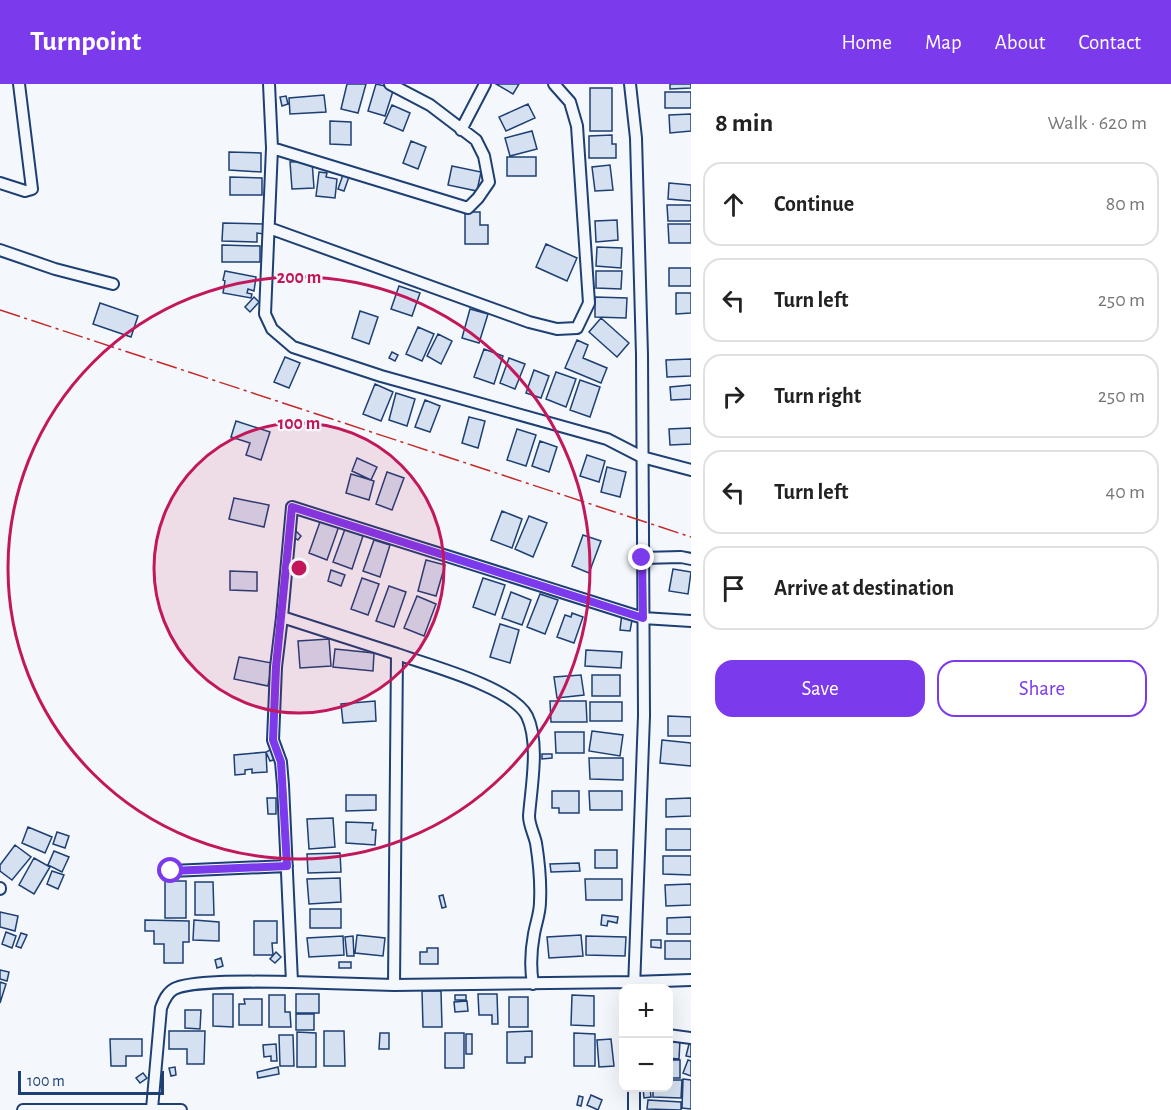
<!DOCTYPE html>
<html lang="en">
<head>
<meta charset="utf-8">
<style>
	body { margin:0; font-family:"Alegreya Sans",sans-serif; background:#f2f2f2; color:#222 }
	.controls { position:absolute; right:18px; bottom:18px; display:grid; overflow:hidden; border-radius:12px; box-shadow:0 6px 24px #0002 }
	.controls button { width:54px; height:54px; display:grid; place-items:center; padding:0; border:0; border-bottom:2px solid #e0e0e0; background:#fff; color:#222; font:30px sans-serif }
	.scale { position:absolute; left:18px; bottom:15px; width:146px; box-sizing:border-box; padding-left:6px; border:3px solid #1d3f73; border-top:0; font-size:16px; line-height:21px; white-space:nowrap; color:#1d3f73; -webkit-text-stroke:4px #f4f7fb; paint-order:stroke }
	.stop { position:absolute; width:18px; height:18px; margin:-14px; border:4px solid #7c3aed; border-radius:50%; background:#fff }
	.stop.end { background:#7c3aed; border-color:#fff; box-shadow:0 2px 6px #0008 }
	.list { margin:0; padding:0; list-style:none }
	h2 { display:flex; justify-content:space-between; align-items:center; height:78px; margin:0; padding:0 24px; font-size:26px }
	h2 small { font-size:20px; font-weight:400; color:#767676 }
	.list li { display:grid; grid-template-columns:39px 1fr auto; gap:18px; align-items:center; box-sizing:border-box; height:84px; margin:0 12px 12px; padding:0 12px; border:2px solid #e0e0e0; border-radius:18px }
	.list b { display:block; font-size:22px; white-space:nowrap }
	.list em { font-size:20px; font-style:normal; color:#767676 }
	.actions { display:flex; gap:12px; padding:18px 24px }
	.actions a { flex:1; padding:14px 0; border:2px solid #7c3aed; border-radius:18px; text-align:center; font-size:21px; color:#7c3aed }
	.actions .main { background:#7c3aed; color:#fff }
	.icon { flex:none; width:33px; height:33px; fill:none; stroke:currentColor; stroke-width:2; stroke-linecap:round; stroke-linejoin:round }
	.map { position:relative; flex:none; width:691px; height:1026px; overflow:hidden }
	header { display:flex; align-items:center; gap:36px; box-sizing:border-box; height:84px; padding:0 30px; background:#7c3aed; color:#fff }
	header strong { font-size:28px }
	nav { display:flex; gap:33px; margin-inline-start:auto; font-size:21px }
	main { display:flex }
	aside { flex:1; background:#fff }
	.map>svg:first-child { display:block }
	.building { fill:#d5e0f0; stroke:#1d3f73; stroke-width:1.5 }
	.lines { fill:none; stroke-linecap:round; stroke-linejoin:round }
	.minor-casing { stroke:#1d3f73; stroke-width:14 }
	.minor { stroke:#f4f7fb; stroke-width:10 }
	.power { stroke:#c62828; stroke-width:1.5; stroke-dasharray:21 4.5 3 4.5; stroke-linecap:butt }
	.route { stroke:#7c3aed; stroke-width:8 }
	.ring { fill:none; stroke:#c2185b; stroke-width:3 }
	.centre { fill:#c2185b; stroke:#f4f7fb; stroke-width:3 }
	.ring-label { font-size:18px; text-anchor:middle; font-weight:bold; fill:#c2185b; stroke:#f4f7fb; stroke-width:4.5; stroke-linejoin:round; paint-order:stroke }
</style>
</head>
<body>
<header>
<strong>Turnpoint</strong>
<nav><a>Home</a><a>Map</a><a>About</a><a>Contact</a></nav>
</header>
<main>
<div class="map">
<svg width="691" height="1026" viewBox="0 0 691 1026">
	<rect width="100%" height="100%" fill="#f4f7fb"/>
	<!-- building -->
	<path class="building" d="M347,0H366L358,29L341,25Z
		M376,0L394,4L385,32L368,27Z
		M496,0H519L513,10Z
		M670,0H691V4L670,5Z
		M590,4H612V47H590Z
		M665,8H691V24H665Z
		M324,11L326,28L290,30L289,14Z
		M286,12L288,20L282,22L280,13Z
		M528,20L535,34L506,47L499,33Z
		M392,21L410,29L403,47L384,39Z
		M691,30V47L670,49L669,31Z
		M330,37L351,38V61L330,60Z
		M532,47L537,65L510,72L505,54Z
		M612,51V60H616V74H589V52Z
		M411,57L426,63L418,85L403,79Z
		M229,68L261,69V88L229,86Z
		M507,73H536V92H507Z
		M312,77L314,104L292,105L290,78Z
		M610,81L613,106L595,107L592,83Z
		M452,82L481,88L477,107L448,101Z
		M319,88L327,89L326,93L337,95L335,114L316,112Z
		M344,88L350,90L344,107L338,105Z
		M230,93L262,94V111H230Z
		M669,99L691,101V117L668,115Z
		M667,121H691V137H668Z
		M465,128H480V141H488V160H465Z
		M617,136L618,156L596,158L595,137Z
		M223,139L265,140L264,150L257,149V158L222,157Z
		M668,140H691V159H669Z
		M546,160L577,174L567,197L536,183Z
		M222,161L260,162V178H222Z
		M597,163L622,164L621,184L596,182Z
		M669,184H691V202H669Z
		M225,187L256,193L254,207L248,205L247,209L252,210L251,214L223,209L225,197L223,196Z
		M596,187H622L621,205L596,204Z
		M399,202L420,209L412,232L391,225Z
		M676,209H691V229L676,230Z
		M254,213L259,218L250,228L245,223Z
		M595,213L627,214L626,234L595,233Z
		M100,219L138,232L131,253L93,240Z
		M470,225L488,230L479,259L462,254Z
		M360,227L378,233L369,260L352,254Z
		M601,234L629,259L617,273L589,248Z
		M418,243L434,250L422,277L406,270Z
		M438,250L452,257L441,280L427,272Z
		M577,256L588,261L583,274L607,284L601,299L565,284Z
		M484,265L503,272L494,300L474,293Z
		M392,268L398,271L395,277L389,274Z
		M285,273L300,279L289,304L274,298Z
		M509,274L525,280L515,305L500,299Z
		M691,275V292L667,293L666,276Z
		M534,286L549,292L541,314L526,309Z
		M556,288L576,295L566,323L546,315Z
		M580,296L600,303L590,333L570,326Z
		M375,300L393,308L381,337L363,330Z
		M691,301V315L671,316L670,303Z
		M396,309L415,315L407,342L389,336Z
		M425,316L440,322L430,348L415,343Z
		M469,333L485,337L478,364L462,359Z
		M236,337L270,348L261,376L246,371L250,359L231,353Z
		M691,344V360L670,361L669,345Z
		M517,345L536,351L526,382L507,376Z
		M540,357L557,363L549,388L532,382Z
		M587,371L605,377L599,398L580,392Z
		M357,374L377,383L371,396L352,387Z
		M607,383L626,388L620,413L601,408Z
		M387,388L404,394L392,426L376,420Z
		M351,390L374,397L369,416L346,409Z
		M234,414L269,421L264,443L229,435Z
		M502,427L522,435L512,464L491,456Z
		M529,432L547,439L533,473L515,465Z
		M321,435L339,442L327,476L309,469Z
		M345,445L363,452L352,485L333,478Z
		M296,447L301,452L298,456L292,452Z
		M583,451L601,457L589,489L572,482Z
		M374,456L390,461L380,493L363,487Z
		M426,476L445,481L436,512L418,507Z
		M673,485L691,488L688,510L669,507Z
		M331,486L345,491L341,502L328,497Z
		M230,487L257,488V507L230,506Z
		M362,494L379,500L368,531L351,525Z
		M483,494L505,501L495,531L473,523Z
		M389,502L406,508L394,543L376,537Z
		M511,508L531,516L522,541L502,534Z
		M540,510L558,516L545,550L527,543Z
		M417,512L436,520L424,552L404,544Z
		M572,529L583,533L574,559L557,553L565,531L571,533Z
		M622,529L633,531L630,547L620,546Z
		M500,540L519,546L510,579L490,573Z
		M329,555L331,582L300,584L298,557Z
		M335,565L374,569L373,587L333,583Z
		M586,566L622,568L621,584L585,582Z
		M239,573L272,579L268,602L234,595Z
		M581,591L584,611L557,614L554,593Z
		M592,591H620V612H592Z
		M375,617L376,637L343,639L341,620Z
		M550,617H586L587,638H551Z
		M590,618H622V637H590Z
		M668,632L691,633V652H668Z
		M592,647L623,651L620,672L589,667Z
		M555,648H584V669H556Z
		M662,656L691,659V682L660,679Z
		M272,665L276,675L270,677L266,668Z
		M266,668L267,688L252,689V685L245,686V690L235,691L234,671Z
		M542,670H552V674L542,675Z
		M589,674H623V696L590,695Z
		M552,707H579V729H559V724H552Z
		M589,707H622V726H590Z
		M346,711H376V726L346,727Z
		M267,714H276V730H268Z
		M691,714V732L666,733V715Z
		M333,734L335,763L309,765L307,735Z
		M346,738L373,739L372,746H376L375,761L346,759Z
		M28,743L52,753L45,769L22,759Z
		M666,745H691V766H666Z
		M57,748L69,752L65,764L53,760Z
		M15,761L31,773L12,796L0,787V781Z
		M595,766H617V784H595Z
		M54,767L69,773L62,788L48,781Z
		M340,769L341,788L308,789L307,770Z
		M663,772H691V791L663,790Z
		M34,774L50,783L34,810L19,801Z
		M579,779L580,787L551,788L550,780Z
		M52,787L64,791L58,805L47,800Z
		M340,794L341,818L309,820L307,795Z
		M585,795H622V816H586Z
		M165,797H186V834H165Z
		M195,798H213L214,831H195Z
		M691,800V821L666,822L665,801Z
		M443,811L446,823L442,824L439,812Z
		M310,825H341V844H310Z
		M0,828L18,832L15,847L0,843Z
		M602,831L618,833L617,839L608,837L607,842L601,841Z
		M691,833V850H667V834Z
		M145,836L189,837V858H183V879H164V860H154V847H145Z
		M194,836L219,838V857L193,856Z
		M254,837H277V859H272L273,871H254Z
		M6,848L16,852L12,864L2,860Z
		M21,849L27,851L21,864L16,862Z
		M357,851L385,854L383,872L355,869Z
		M581,851L583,872L549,874L547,853Z
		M343,852L344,871L309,873L307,854Z
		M353,852L354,872H347L345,853Z
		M586,852L626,853L625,872L586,871Z
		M651,856H661V864L651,863Z
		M665,857H691V875H665Z
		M427,864H438V880H420V868H427Z
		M276,868L281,873L275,879L270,875Z
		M221,874L223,882L217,884L215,876Z
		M339,878H351V884H339Z
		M0,886L9,888L7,897L0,895Z
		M0,898L6,900L0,919Z
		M422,907H441L442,943H423Z
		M213,910H233V943L213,942Z
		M296,910H319V929H296Z
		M478,910H497L498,940H492V931H479Z
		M269,911H285V928H290L291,943H269Z
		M455,911H466V916H455Z
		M572,911L594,912V942L571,941Z
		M509,913H528V943H509Z
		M244,915H262V941H239V920H245Z
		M467,917L468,927L455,928L454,918Z
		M185,926H201L200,945L185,944Z
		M296,930H314V946H296Z
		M169,947H205L204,980H187V965H169Z
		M324,947H344L345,982H324Z
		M532,947V973H525V979H507V948Z
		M297,948L316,949V983H297Z
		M380,949H389V965H379Z
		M445,949H464V984H445Z
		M574,949L595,950V982H574Z
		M466,950H472V970H466Z
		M279,951H293L294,982H280Z
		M110,955H142V972H126V982H111Z
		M611,955L614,982L599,983L597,956Z
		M668,956H680L679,975L668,974Z
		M690,956L691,957V973L686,972Z
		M276,960L277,977H271V972L264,973L263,961Z
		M668,976H680V994H668Z
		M688,976L691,977V992L683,989Z
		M175,983L176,991L171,992L169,984Z
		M278,983L279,990L258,994L257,988Z
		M143,989L147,994L140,999L136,994Z
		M683,995L691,996V1025L682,1024Z
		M668,996H682L681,1014L653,1013V1004H668Z
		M643,1004H650L651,1013L644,1014Z
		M591,1011L602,1016L598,1026L587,1021Z
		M579,1012L583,1013L581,1022L577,1021Z
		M648,1016L681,1018V1026L647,1025Z"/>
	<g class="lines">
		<!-- minor casing -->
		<g class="minor-casing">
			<path id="minor" d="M269,0L272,64L265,230L272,245L293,263L381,292L607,355L642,373L691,386
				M630,0L636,54L642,271L644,632L634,904
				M461,46L485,0
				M272,64L468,124L478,114L489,98L484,72L476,56L430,21L390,0
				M0,99L25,107L32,105L19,0
				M269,144L529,238L557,245L577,244L589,219L577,42L570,18L554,0
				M0,166L55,185L113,200
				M642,474L681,473L691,475
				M282,533L292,423L643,534L691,537
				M397,570C428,581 512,603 527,632C540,659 531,704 529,732C529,741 534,750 536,759C539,778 541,799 540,818C540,829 536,839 534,850C531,866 530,883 533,900
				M171,787L287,782
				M0,804V805
				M394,901L292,898L283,701L281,678L273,656L276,583L282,533L397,570L394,901L633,898L691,896
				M668,951L691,954
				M152,1025L161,924C164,916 167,909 174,905C194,895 267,898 292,898
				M23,1026H181
				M634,1026V1004"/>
		</g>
		<!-- minor -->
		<use href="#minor" class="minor"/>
		<!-- power -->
		<path class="power" d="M0,226L691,453"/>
	</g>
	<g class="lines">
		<!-- route -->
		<path class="route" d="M171,787L287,782L281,678L273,656L276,583L292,423L643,534L642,474"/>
	</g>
	<!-- distance rings -->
	<circle cx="299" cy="484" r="145" fill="#c2185b" fill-opacity=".12"/>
	<g class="ring">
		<circle cx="299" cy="484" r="145"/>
		<circle cx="299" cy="484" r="291"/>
	</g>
	<circle cx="299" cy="484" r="9" class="centre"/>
	<g class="ring-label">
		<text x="299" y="199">200 m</text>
		<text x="299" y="345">100 m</text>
	</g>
</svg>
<div class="controls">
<button>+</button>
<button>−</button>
</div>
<div class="scale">100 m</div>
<div class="stop" style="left:171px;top:787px"></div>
<div class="stop end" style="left:642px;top:474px"></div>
</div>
<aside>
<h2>8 min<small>Walk · 620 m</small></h2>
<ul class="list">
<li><svg class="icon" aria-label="ahead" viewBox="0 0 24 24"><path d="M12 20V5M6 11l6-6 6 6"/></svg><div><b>Continue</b></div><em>80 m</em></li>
<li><svg class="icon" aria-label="left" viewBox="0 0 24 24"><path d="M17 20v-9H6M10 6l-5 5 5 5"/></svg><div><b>Turn left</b></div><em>250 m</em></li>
<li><svg class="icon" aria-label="right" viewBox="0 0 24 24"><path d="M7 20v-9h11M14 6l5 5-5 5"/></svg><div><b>Turn right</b></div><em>250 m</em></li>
<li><svg class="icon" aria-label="left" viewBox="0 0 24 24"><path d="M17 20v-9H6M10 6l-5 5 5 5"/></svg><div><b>Turn left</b></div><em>40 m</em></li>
<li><svg class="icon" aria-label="arrive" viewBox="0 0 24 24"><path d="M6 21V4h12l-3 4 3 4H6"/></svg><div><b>Arrive at destination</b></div></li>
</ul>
<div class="actions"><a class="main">Save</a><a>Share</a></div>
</aside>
</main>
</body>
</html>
